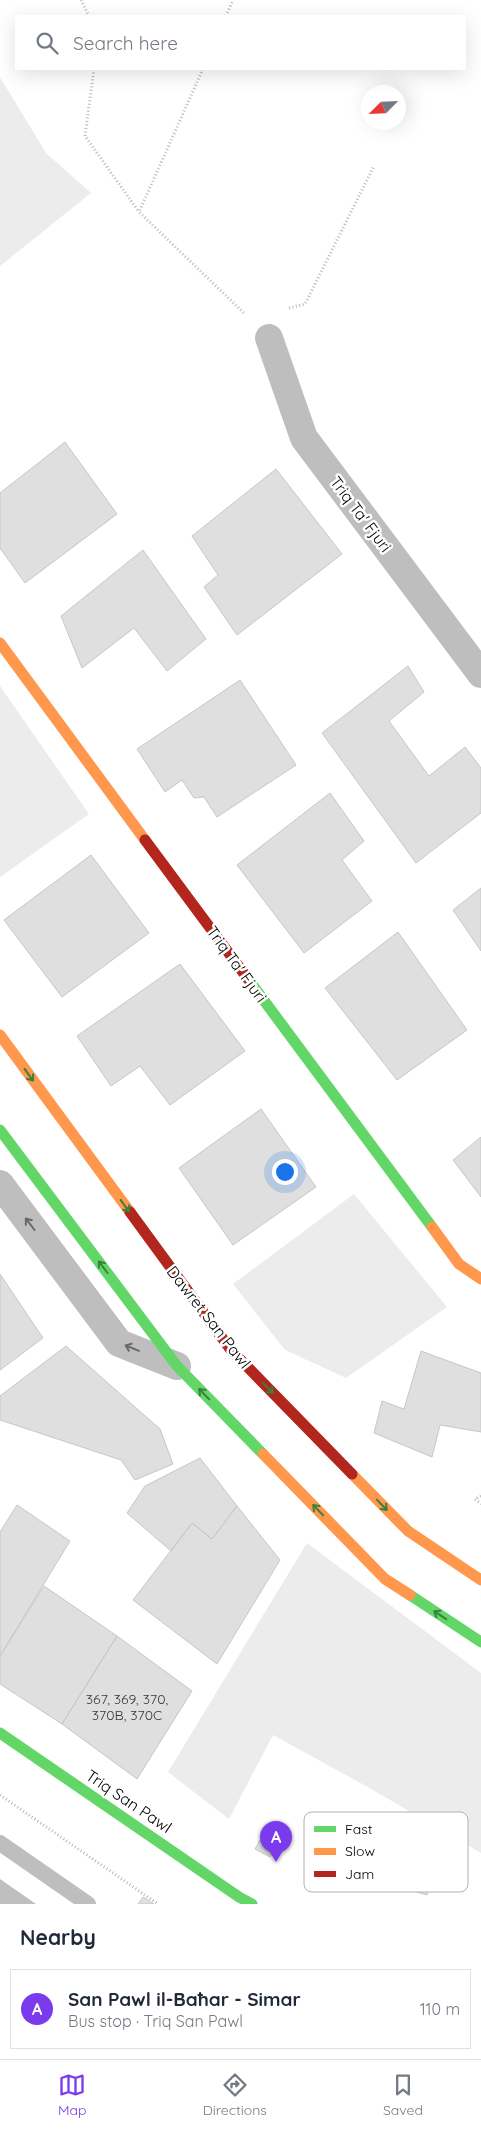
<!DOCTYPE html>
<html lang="en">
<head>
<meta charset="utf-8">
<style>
	body { margin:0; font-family:Quicksand,sans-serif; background:#f6f6f7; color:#1f2937 }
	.compass { position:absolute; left:361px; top:85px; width:45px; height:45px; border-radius:50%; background:#fff; box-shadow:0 5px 20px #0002; rotate:246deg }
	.you { position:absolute; left:284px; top:1171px; width:18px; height:18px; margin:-12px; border:4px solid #fff; border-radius:50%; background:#1a73e8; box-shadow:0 0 0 8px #1a73e833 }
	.badge { display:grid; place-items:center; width:32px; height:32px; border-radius:50%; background:#7c3aed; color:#fff; font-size:16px; font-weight:700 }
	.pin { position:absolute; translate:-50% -41px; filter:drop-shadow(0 1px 2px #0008) }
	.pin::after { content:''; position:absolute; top:26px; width:18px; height:15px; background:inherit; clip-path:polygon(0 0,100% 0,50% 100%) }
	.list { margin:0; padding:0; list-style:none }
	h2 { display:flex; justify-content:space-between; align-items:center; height:65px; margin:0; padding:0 20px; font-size:21px }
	h2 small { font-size:16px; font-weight:400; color:#747a83 }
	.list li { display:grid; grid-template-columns:32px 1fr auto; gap:15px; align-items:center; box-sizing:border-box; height:80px; margin:0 10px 10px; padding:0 10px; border:1px solid #e0e1e3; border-radius:0px }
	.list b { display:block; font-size:19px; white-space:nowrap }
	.list p { margin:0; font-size:16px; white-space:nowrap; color:#747a83 }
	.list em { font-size:16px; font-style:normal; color:#747a83 }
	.icon { flex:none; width:28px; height:28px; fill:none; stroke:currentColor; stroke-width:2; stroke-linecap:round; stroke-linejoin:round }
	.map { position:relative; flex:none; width:481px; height:1904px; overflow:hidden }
	.search { position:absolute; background:#fff; box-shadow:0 5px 20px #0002; left:15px; right:15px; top:15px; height:55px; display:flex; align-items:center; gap:12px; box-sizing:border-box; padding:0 18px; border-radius:0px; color:#747a83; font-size:19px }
	.sheet { height:155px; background:#fff }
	nav { display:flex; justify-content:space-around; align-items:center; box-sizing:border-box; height:70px; border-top:1px solid #e0e1e3; background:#fff; font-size:14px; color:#747a83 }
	nav a { display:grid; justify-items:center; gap:2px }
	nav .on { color:#7c3aed }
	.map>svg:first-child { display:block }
	.green { fill:#ececec }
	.water { fill:#bfbfbf }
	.building { fill:#dfdfdf; stroke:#c7c7c7 }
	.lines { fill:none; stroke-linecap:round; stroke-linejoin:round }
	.path { stroke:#b9b9b9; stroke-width:3; stroke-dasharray:1 2.5; stroke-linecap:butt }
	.lane { stroke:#bebebe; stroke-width:16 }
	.street { stroke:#bebebe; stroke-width:28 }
	.fast { stroke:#63d668; stroke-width:11 }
	.slow { stroke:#ff974d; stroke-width:11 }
	.jam { stroke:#b3261e; stroke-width:11 }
	.oneway { stroke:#3b803e }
	.oneway2 { stroke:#686868 }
	.labels { text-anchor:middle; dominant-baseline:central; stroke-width:5; stroke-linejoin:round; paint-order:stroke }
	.number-label { font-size:14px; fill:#383838 }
	.street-label { font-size:16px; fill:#000; stroke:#fff }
	.key { fill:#fff; stroke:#b2b2b2; stroke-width:1 }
	.key-label { font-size:14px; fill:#000 }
</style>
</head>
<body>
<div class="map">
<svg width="481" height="1904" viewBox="0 0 481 1904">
	<rect width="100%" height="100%" fill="#fff"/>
	<!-- green -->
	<path class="green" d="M0,77L46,153L91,193L0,266Z
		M0,686L89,814L0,877Z
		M354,1194L447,1307L346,1378L285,1350L233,1284Z
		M307,1543L481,1673V1853L366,1786L273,1735L229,1819L168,1772Z"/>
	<!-- water -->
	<path class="water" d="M0,1879L36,1904H0Z"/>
	<!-- building -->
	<path class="building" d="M65,442L117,514L25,583L0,548V493Z
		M276,469L342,554L237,635L204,587L218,575L192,536Z
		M143,550L206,639L167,671L134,628L82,668L61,616Z
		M408,666L424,692L389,721L429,776L465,747L481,768V813L416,863L322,733Z
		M240,680L296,765L217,817L204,797L194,798L182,780L165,792L137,749Z
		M330,793L364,841L342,860L372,901L304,953L237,865Z
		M91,855L149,933L62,997L4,920Z
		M481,888V951L453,910Z
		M398,932L467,1030L397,1080L325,988Z
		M180,964L245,1051L170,1105L140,1066L111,1086L77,1036Z
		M261,1109L316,1187L233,1245L179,1168Z
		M481,1137V1197L453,1160Z
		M0,1274L43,1338L0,1370Z
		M66,1346L160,1429L173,1464L135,1480L121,1460L0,1420V1396Z
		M421,1351L481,1373V1432L440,1425L432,1457L374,1433L382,1401L404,1409Z
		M200,1458L237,1506L212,1539L192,1523L171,1551L127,1513L145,1486Z
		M17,1505L70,1541L0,1656V1532Z
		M237,1506L280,1560L217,1664L133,1600L192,1523L212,1539Z
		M44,1586L117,1636L62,1724L0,1684V1656Z
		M117,1636L192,1691L137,1779L62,1724Z
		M260,1840L276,1849L270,1857L255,1849Z
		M367,1852L434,1871L427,1895L360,1875Z
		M143,1897L154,1904H138Z"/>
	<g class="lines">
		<!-- path -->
		<path class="path" d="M81,0L89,16
			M226,16L233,0
			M94,69L85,136L139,212
			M203,69L139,212L244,313
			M289,308L305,304L374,166
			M481,1496L475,1499L481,1504
			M0,1795L158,1904"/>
		<!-- lane -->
		<path class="lane" d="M0,1843L88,1904"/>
		<!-- street -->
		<path class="street" d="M269,338L304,438L481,674
			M0,1184L119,1343L177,1366"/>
		<!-- fast -->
		<path class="fast" d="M248,979L432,1227
			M0,1130L177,1366L263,1454
			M410,1595L481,1642
			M0,1733L239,1897L252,1904"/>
		<!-- slow -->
		<path class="slow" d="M0,643L145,840
			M0,1035L130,1212
			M432,1227L459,1264L481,1279
			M263,1454L385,1579L410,1595
			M352,1474L408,1531L481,1580"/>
		<!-- jam -->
		<path class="jam" d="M145,840L248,979
			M130,1212L231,1350L352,1474"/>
	</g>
	<!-- one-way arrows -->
	<defs><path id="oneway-shaft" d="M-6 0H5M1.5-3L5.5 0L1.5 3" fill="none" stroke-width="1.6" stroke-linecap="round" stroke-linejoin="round" transform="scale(1.25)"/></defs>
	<g class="oneway">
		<use href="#oneway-shaft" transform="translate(29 1075) rotate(54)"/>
		<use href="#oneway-shaft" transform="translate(125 1206) rotate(54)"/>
		<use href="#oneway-shaft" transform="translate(103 1267) rotate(-127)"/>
		<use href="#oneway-shaft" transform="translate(268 1388) rotate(46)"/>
		<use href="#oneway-shaft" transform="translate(204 1394) rotate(-134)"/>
		<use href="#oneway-shaft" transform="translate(382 1505) rotate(46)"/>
		<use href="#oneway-shaft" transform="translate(318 1510) rotate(-134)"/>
		<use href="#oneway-shaft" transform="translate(440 1615) rotate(-147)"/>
	</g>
	<g class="oneway2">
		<use href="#oneway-shaft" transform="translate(30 1224) rotate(-127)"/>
		<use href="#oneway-shaft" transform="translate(132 1348) rotate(-158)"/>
	</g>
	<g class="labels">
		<!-- number labels -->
		<g class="number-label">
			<text x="127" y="1699">367, 369, 370,<tspan x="127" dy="16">370B, 370C</tspan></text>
		</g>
		<!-- street labels -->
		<g class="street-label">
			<text transform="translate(361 514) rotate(53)">Triq Ta' Fjuri</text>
			<text transform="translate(237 964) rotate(54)">Triq Ta' Fjuri</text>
			<text transform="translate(209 1317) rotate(52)">Dawret San Pawl</text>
			<text transform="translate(129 1801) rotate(34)">Triq San Pawl</text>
		</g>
	</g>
	<!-- legend -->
	<rect x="304" y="1812" width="164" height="80" rx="8" class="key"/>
	<rect x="314" y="1826" width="22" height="6" fill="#63d668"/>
	<rect x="314" y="1848" width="22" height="7" fill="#ff974d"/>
	<rect x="314" y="1871" width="22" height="6" fill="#b3261e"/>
	<g class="key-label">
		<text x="345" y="1834">Fast</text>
		<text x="345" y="1856">Slow</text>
		<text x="345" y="1879">Jam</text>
	</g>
</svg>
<svg class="compass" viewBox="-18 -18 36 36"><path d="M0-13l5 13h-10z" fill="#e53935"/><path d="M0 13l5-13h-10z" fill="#747a83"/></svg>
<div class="you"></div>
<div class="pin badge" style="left:276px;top:1862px">A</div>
<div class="search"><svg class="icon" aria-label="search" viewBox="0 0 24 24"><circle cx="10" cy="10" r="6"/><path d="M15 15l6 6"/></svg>Search here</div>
</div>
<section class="sheet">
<h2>Nearby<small></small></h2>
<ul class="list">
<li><span class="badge">A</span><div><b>San Pawl il-Baħar - Simar</b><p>Bus stop · Triq San Pawl</p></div><em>110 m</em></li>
</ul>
</section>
<nav>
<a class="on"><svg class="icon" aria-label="map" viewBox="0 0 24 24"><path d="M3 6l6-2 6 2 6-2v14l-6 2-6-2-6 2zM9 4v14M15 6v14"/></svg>Map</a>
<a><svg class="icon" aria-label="directions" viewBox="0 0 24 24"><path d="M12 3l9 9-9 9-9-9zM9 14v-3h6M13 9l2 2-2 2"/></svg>Directions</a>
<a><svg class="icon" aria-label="saved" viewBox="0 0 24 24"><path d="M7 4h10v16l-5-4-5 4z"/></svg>Saved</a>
</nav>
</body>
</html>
